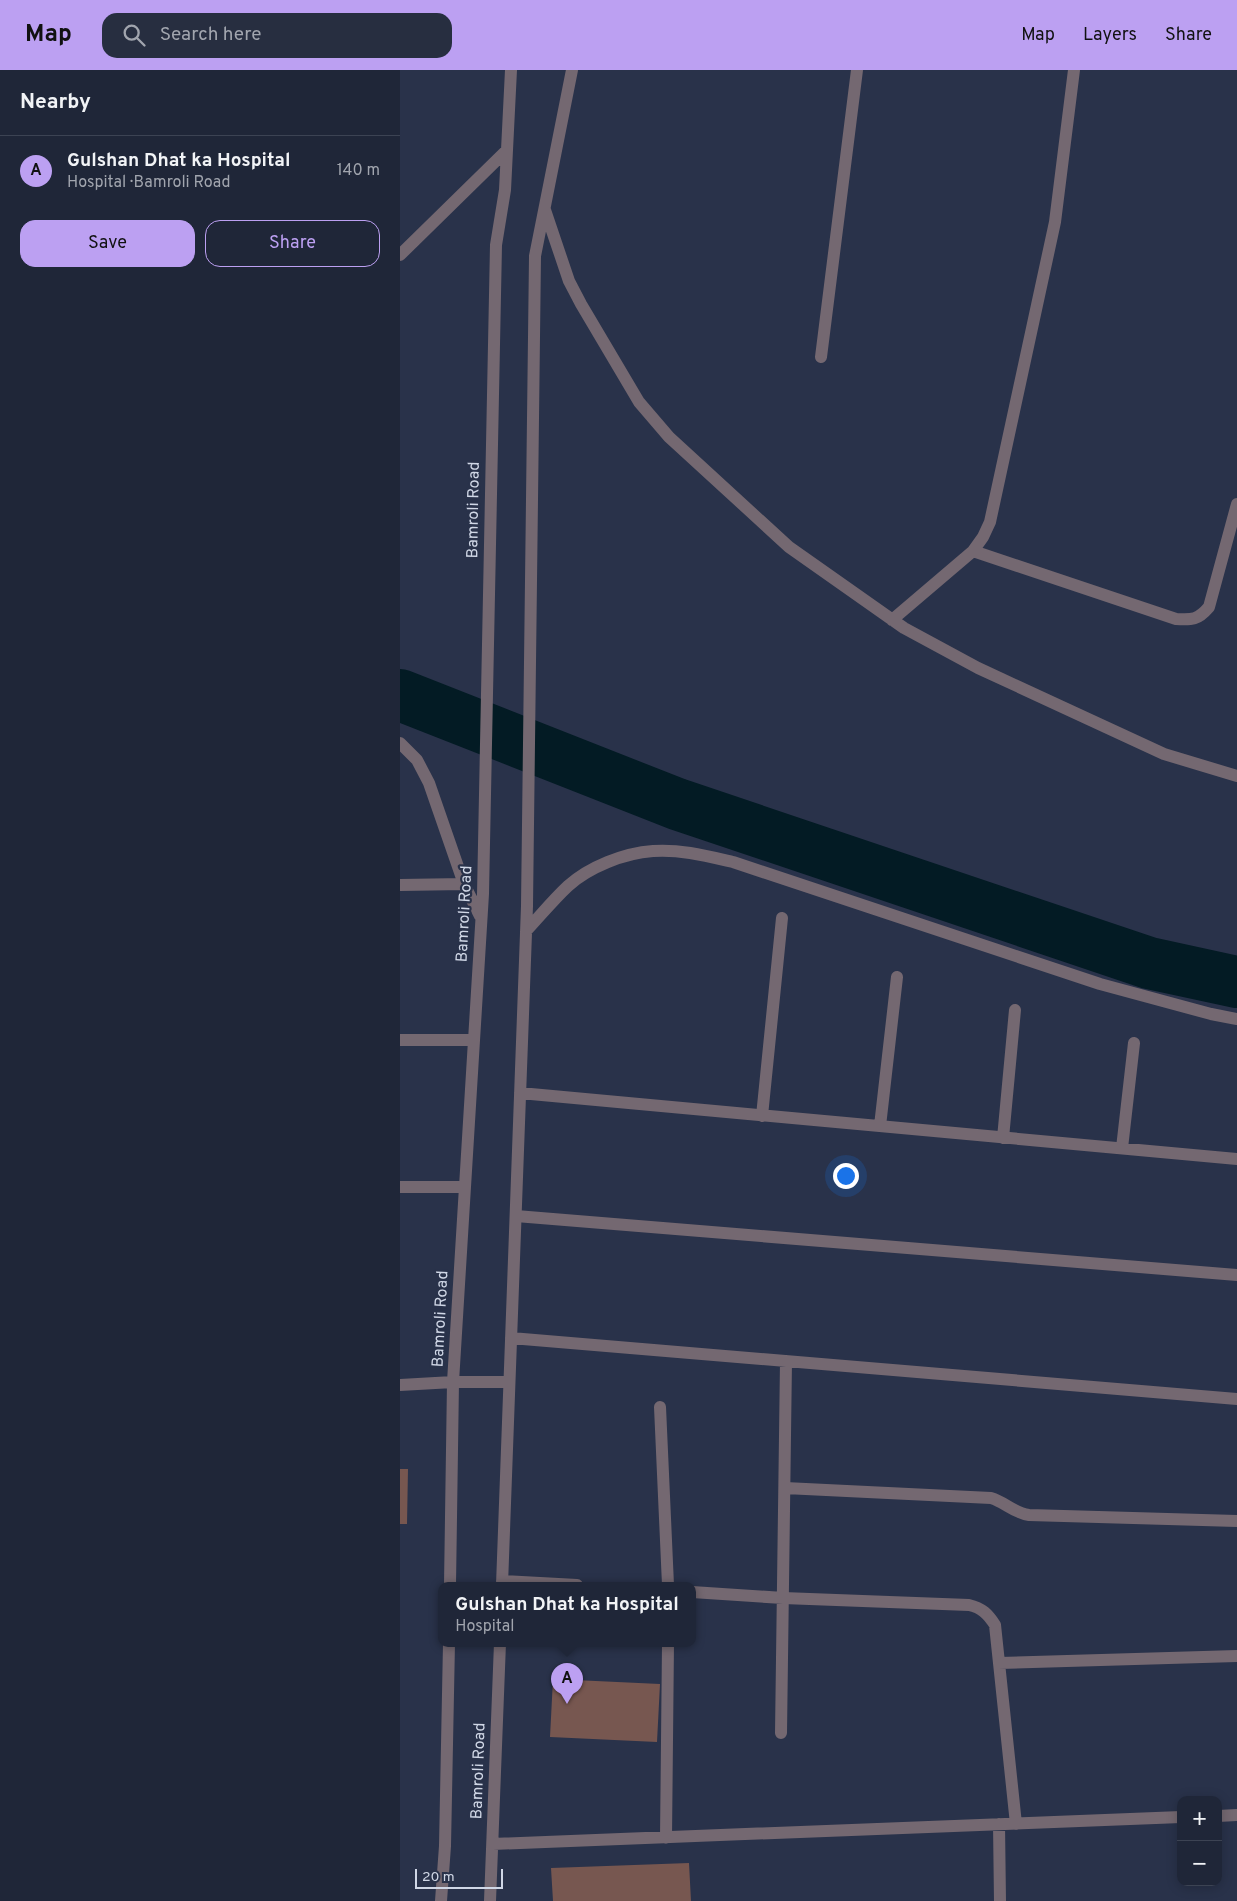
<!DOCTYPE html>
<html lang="en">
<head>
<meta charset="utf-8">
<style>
	body { margin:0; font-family:Overpass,sans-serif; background:#272e40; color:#f1f3f6 }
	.controls { position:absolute; right:15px; bottom:15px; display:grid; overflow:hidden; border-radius:10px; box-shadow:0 2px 12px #0003 }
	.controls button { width:45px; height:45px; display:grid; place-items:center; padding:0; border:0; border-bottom:1px solid #3c4353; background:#1f2638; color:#f1f3f6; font:25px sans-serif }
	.scale { position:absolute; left:15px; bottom:12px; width:88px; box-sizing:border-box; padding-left:5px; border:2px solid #d0d7e6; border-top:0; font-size:14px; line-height:18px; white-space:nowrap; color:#d0d7e6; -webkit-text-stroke:4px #29324a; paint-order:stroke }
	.you { position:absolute; left:445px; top:1105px; width:18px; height:18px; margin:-12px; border:4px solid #fff; border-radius:50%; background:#1a73e8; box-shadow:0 0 0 8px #1a73e833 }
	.badge { display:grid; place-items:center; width:32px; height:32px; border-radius:50%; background:#bca0f2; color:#111; font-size:16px; font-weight:700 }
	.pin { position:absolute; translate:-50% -41px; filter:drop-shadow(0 1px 2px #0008) }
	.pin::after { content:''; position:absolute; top:26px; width:18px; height:15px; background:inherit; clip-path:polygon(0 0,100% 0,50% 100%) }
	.popup { position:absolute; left:38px; top:1512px; width:258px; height:65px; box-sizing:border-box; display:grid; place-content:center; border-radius:10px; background:#1f2638; filter:drop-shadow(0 1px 4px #0005); font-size:16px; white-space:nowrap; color:#a1a5ae }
	.popup b { font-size:19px; color:#f1f3f6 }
	.popup::after { content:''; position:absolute; left:50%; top:100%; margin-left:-10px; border:10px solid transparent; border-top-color:#1f2638 }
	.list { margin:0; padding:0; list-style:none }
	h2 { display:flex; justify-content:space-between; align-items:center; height:65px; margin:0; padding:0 20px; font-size:21px }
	h2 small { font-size:16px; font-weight:400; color:#a1a5ae }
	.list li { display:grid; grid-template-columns:32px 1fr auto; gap:15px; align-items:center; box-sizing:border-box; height:70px; padding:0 20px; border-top:1px solid #3c4353 }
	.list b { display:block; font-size:19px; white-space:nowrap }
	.list p { margin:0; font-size:16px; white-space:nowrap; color:#a1a5ae }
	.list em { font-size:16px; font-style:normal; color:#a1a5ae }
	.actions { display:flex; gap:10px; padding:15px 20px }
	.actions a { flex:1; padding:11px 0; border:1px solid #bca0f2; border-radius:15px; text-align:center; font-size:18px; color:#bca0f2 }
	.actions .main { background:#bca0f2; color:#111 }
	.icon { flex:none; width:28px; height:28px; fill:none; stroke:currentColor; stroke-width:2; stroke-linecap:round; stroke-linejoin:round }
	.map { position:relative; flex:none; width:837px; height:1831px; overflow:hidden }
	header { display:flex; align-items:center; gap:30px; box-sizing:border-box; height:70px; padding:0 25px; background:#bca0f2; color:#111 }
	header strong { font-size:24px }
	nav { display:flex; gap:28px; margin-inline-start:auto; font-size:18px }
	.search { width:350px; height:45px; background:#272e40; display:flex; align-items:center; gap:12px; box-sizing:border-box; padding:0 18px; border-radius:15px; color:#a1a5ae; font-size:19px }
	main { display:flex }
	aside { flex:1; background:#1f2638 }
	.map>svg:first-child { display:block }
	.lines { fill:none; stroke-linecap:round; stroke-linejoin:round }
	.river { stroke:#031b24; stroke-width:52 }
	.building { fill:#775750 }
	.minor { stroke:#746871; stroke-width:12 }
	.labels { text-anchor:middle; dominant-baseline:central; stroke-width:4.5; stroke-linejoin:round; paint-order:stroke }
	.street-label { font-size:16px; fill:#d0d7e6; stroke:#29324a }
</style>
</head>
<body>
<header>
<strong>Map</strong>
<div class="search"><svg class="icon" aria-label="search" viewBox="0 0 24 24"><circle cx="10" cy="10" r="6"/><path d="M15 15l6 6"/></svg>Search here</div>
<nav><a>Map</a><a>Layers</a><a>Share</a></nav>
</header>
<main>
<aside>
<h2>Nearby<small></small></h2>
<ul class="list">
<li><span class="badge">A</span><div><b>Gulshan Dhat ka Hospital</b><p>Hospital · Bamroli Road</p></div><em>140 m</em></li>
</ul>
<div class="actions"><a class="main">Save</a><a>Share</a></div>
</aside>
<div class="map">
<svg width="837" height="1831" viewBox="0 0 837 1831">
	<rect width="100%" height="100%" fill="#29324a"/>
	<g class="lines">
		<!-- river -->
		<path class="river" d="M0,625L277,734L749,893L837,912"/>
	</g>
	<!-- building -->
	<path class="building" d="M0,1399H8L7,1454H0Z
		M153,1609L260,1614L257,1672L150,1667Z
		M289,1793L291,1831H153L151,1798Z"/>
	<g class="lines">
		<!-- minor -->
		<path class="minor" d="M145,140L169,211L181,234L239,332L269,367L389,477L504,558L578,598L764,684L837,706
			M0,185L107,80
			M421,287L457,0
			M573,481L776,549C792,550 798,550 809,537L837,434
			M492,550L573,481L583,467L590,452L655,152L674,0
			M0,673L17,690L29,713L64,814L80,846
			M0,815L64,814
			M126,861C140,846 153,830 168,816C189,797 224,783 253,781C280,779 307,786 333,792L700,914L811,944L837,949
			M0,970H74
			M120,1023L837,1089
			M362,1046L382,848
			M480,1056L497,907
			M603,1068L615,940
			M722,1078L734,973
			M0,1117H65
			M116,1146L837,1205
			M111,1268L837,1329
			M0,1315L53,1312H109
			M260,1337L268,1515
			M385,1418L591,1428C605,1432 614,1443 629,1445L837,1451
			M102,1511L177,1515
			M50,1515L53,1312L83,824L96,175L105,120L111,0
			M102,1515L127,836L135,186L172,0
			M292,1522L383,1528L569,1535C582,1538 588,1544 595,1555L616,1754
			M599,1593L837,1586
			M381,1663L386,1291
			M818,1746L837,1745
			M599,1754L600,1831
			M266,1768L268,1573
			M93,1774L781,1747
			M41,1831L45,1776L49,1573
			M90,1831L100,1573"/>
	</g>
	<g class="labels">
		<!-- street labels -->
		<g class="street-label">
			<text transform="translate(74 440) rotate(-89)">Bamroli Road</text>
			<text transform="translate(65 844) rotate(-87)">Bamroli Road</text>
			<text transform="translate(41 1249) rotate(-87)">Bamroli Road</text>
			<text transform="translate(79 1701) rotate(-88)">Bamroli Road</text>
		</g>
	</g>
</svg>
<div class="controls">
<button>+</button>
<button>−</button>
</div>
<div class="scale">20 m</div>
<div class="you"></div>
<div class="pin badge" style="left:167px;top:1634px">A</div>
<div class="popup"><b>Gulshan Dhat ka Hospital</b>Hospital</div>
</div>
</main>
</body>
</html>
